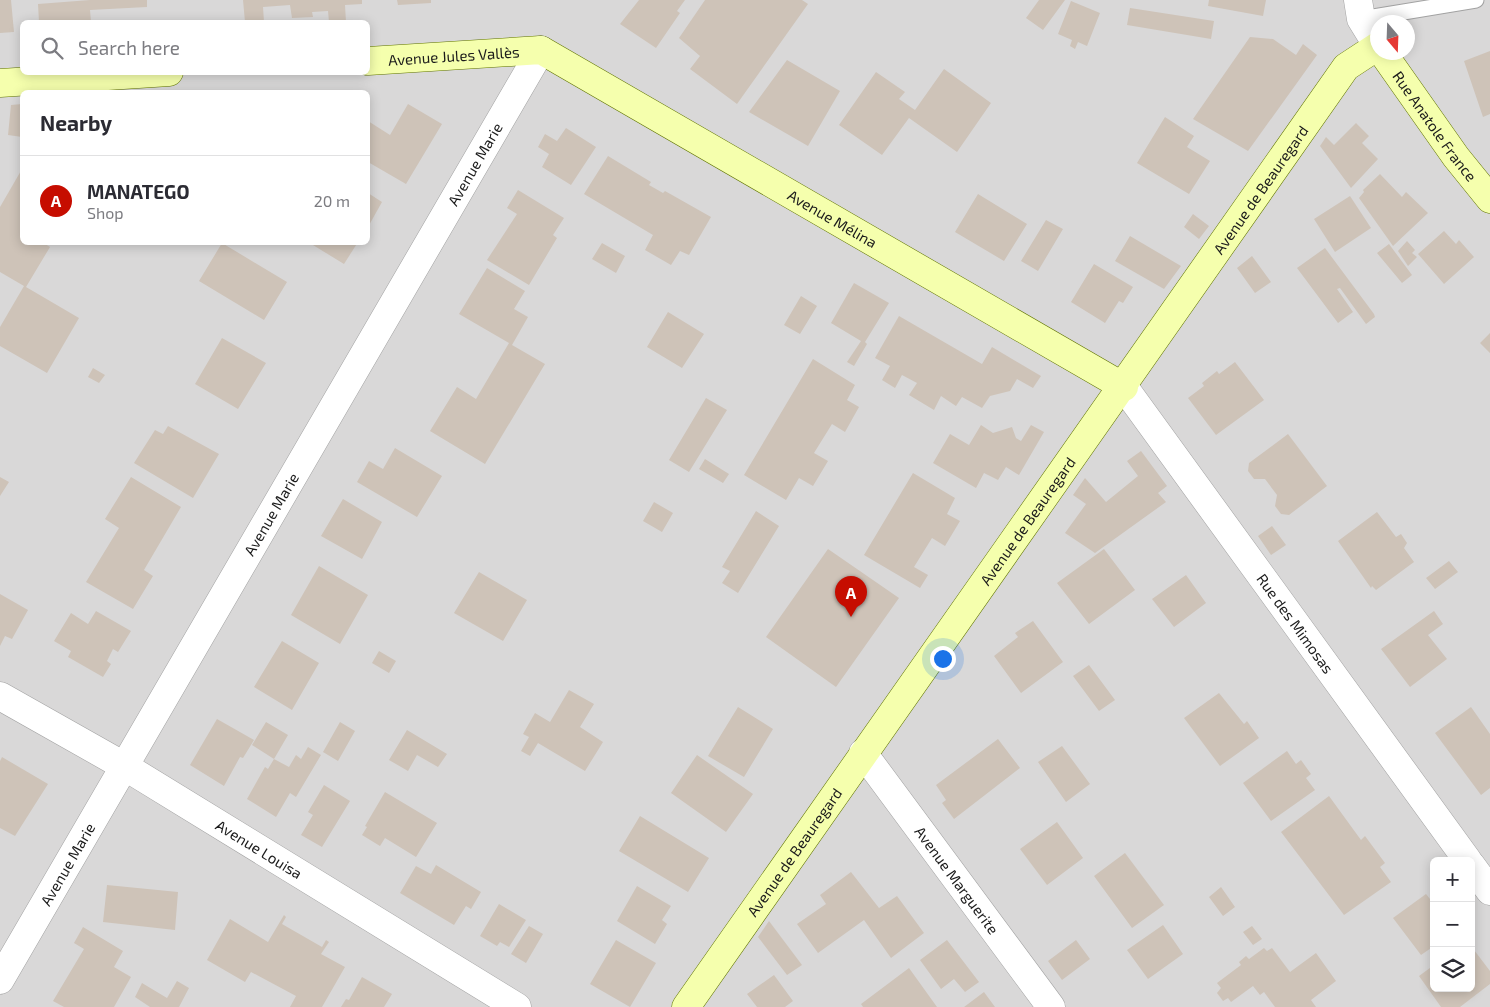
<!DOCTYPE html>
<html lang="en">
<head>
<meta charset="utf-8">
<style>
	body { margin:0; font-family:"Exo 2",sans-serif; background:#f7f7f7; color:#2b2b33 }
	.controls { position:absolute; right:15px; bottom:15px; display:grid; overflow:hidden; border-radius:8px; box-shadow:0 2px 12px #0003 }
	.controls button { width:45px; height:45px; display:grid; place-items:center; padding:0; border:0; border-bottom:1px solid #e1e1e2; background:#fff; color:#2b2b33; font:25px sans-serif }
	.compass { position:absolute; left:1370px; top:15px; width:45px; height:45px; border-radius:50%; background:#fff; box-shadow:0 2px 12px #0003; rotate:161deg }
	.you { position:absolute; left:942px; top:658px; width:18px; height:18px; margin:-12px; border:4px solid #fff; border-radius:50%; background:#1a73e8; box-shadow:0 0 0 8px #1a73e833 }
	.badge { display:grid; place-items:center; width:32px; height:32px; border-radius:50%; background:#c60d00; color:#fff; font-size:16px; font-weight:700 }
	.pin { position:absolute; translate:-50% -41px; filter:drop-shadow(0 1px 2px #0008) }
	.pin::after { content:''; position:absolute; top:26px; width:18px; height:15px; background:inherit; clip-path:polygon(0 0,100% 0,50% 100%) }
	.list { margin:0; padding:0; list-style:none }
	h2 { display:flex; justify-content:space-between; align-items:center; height:65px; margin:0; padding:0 20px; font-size:21px }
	h2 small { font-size:16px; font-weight:400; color:#7c7c81 }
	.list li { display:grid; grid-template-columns:32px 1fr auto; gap:15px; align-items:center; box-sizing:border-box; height:90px; padding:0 20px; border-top:1px solid #e1e1e2 }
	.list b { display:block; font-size:19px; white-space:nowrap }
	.list p { margin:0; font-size:16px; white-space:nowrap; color:#7c7c81 }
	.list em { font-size:16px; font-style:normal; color:#7c7c81 }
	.icon { flex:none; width:28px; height:28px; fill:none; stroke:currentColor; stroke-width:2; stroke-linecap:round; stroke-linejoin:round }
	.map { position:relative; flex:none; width:1490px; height:1007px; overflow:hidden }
	.search { position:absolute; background:#fff; box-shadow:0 2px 12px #0003; left:20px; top:20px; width:350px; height:55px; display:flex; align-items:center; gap:12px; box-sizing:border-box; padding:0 18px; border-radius:8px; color:#7c7c81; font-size:19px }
	.panel { position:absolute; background:#fff; box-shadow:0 2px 12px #0003; left:20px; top:90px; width:350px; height:155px; border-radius:8px }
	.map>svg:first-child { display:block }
	.residential { fill:#d9d8d8; fill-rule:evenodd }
	.building { fill:#cec3b8 }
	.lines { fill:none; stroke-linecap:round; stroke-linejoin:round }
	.lane-casing { stroke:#a2a2a2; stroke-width:17 }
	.street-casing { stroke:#a2a2a2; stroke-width:29 }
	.secondary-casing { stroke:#607400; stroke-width:29 }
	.lane { stroke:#fff; stroke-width:15 }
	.street { stroke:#fff; stroke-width:28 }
	.secondary { stroke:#f5ffad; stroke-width:28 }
	.labels { text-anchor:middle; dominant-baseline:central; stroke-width:4; stroke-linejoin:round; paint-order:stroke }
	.street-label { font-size:15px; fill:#1b1b1b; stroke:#fff }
</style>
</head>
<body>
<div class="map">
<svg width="1490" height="1007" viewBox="0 0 1490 1007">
	<rect width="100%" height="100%" fill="#eeeadf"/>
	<!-- residential -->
	<path class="residential" d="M0,0H1490V1007H0ZM22,22H368V72H22ZM1378,22H1408V52H1378ZM22,92H368V242H22ZM1434,861H1471V988H1434Z"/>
	<!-- building -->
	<path class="building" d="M0,0H11L14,32L0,33Z
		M90,0H147V7L90,10L91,22H39L38,4Z
		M243,0H362V4L345,5L346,22H329L328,11L312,12L313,17L292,18L290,5L263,7L264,22H245Z
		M397,0H431V3L398,5Z
		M639,0H685L677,11L680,13L656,48L620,24Z
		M705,0H802L808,4L737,104L690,69L700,56L679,38Z
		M1039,0H1065L1043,30L1026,18Z
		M1209,0H1266L1263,16L1208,6Z
		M1071,1L1100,13L1087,46L1078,42L1075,49L1070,46L1072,40L1058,34Z
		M1130,8L1214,21L1211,39L1127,25Z
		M1250,37L1273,39L1296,55L1303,44L1317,55L1248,151L1193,119Z
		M1490,51V114L1483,117L1464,61Z
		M787,60L840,91L808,146L749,112Z
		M944,69L991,103L957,152L909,118L882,155L839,125L876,72L905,92L899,99L915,110Z
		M22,104V137L8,135L11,105Z
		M408,104L442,124L406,184L368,162V121L390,135Z
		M1165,117L1194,136L1187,147L1210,161L1189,194L1137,163Z
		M1356,123L1369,136L1362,143L1378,159L1351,188L1320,146L1326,137L1334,145Z
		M566,128L596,147L571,185L542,167L549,154L538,147L545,134L557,141Z
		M608,156L651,182L649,185L663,193L665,191L711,217L689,255L680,251L671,265L645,250L653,235L584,194Z
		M22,169V242H42L50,247L26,287L79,318L47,373L0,346V327L24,286L0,272V207Z
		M1380,174L1402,197L1406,192L1428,213L1393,246L1359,198L1364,192L1363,190Z
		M518,190L564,218L553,235L557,238L529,285L487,260L517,214L507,208Z
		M368,193L382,202L368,227Z
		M978,194L1027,224L1004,261L955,232Z
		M1350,196L1371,228L1335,252L1314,219Z
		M1193,214L1209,226L1199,239L1184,227Z
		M1046,220L1063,229L1038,271L1021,261Z
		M1444,231L1456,244L1459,240L1474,257L1444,284L1418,254Z
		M1130,236L1181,266L1164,289L1115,261Z
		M1407,241L1415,250L1412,253L1417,257L1408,266L1398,251Z
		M308,242H358L344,264Z
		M222,243L287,282L264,320L199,281Z
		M602,243L625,256L616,273L592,259Z
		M1389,244L1412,275L1402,283L1377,253Z
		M1325,248L1374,314L1375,317L1366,324L1340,288L1337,289L1353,312L1338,323L1297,268Z
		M1252,256L1271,282L1255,293L1237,268Z
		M1094,264L1133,287L1123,303L1119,301L1105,323L1071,302Z
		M487,268L525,291L514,309L528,317L512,345L545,364L485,464L430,431L457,387L476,399L509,343L459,314Z
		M854,283L889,303L865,342L867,344L854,366L847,362L861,341L831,323Z
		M801,296L817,306L800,334L784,325Z
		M668,312L704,334L682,368L647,347Z
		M899,316L982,364L992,347L1041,376L1033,388L1017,379L1010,391L990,396L982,408L962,397L956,406L941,396L934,410L909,395L917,383L902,375L895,388L882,380L890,366L875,358Z
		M1490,333V353L1480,343Z
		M222,338L266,363L238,409L195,384Z
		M813,359L855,385L847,400L859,407L845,432L832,424L814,453L828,461L813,486L799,478L786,500L744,475Z
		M1235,362L1264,400L1216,435L1188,398L1204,386L1202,383L1217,371L1219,374Z
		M93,368L105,375L99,383L88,377Z
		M706,398L727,410L689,472L669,460Z
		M981,425L993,433L1012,427L1016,438L1021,441L1031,425L1044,432L1019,475L1006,467L998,480L984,473L976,488L933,463L950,434L969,445Z
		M168,426L219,454L193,498L134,463L155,430L163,434Z
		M1288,434L1327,486L1289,515L1281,514L1275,506L1277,495L1265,479H1254L1248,471L1249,463Z
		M395,448L442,476L417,517L357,482L369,461L383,469Z
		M1141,451L1167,486L1158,493L1166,502L1095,553L1065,533L1086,504L1073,495L1085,478L1106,502L1138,476L1127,461Z
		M705,459L729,474L723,483L699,469Z
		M913,473L955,498L947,514L960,521L945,546L932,538L914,567L928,575L920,588L864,555Z
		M0,477L9,482L0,496Z
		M131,477L181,507L144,570L153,576L133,609L86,582L119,528L105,519Z
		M343,499L382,522L362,559L321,536Z
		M654,502L673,513L662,532L643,521Z
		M756,511L779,526L738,593L722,583L730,571L722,567Z
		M1377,512L1396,537L1401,534L1407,543L1404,548L1414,562L1376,590L1372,586L1371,588L1338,541Z
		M1272,526L1286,545L1271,555L1258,536Z
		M828,549L899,598L836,687L766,637Z
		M1104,549L1135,590L1089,624L1057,583Z
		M1449,561L1458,572L1435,589L1426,578Z
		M319,566L368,595L340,644L291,615Z
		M479,572L527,600L503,641L454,613Z
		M1186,575L1206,603L1174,627L1152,599Z
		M0,594L28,610L12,639L5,636L0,646Z
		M96,611L131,631L118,652L113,649L107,661L111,664L103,677L68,657L71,651L54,641L71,613L88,624Z
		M1434,611L1443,624L1428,635L1447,659L1410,687L1381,649Z
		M1033,621L1063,662L1021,693L994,656L1018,637L1015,633Z
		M282,641L319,663L292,710L254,687Z
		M379,651L396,661L389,673L372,663Z
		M1089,665L1115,700L1099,711L1073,676Z
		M569,690L594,704L580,727L603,742L585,771L538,743L530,756L521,751L529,737L523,734L535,713L550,722Z
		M1219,693L1244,724L1247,721L1259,738L1220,766L1184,718Z
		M738,707L773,729L744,777L708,756Z
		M1471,707L1490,734V788L1481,795L1435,733Z
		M217,719L254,740L243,758L240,757L224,786L190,765Z
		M266,722L288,735L274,759L252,745Z
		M340,722L355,731L338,761L323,752Z
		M407,730L447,754L438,767L417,755L408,771L389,760Z
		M998,739L1020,768L954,819L942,803L946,800L936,785Z
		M1062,746L1090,784L1066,802L1038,762Z
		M308,747L321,755L296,797L290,793L276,817L247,799L265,767L268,769L274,759L289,767L296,755L301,759Z
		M1287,751L1296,764L1301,760L1311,774L1306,778L1315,790L1271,821L1243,783Z
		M697,755L753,794L726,832L671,793Z
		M2,757L48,784L15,836L0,828V761Z
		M324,785L350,801L322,847L301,835L313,815L308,812Z
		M385,792L437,823L416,857L385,838L380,846L362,835L367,827L365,826Z
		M1329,796L1361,840L1365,836L1385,863L1380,867L1391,882L1344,915L1281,832Z
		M640,816L709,858L688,892L619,851Z
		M1057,822L1083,858L1047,885L1020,849Z
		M1125,853L1164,905L1132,928L1094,876Z
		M436,865L481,892L471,909L466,906L454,925L400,893L416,866L431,874Z
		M851,872L879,908L897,896L924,933L891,958L864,920L818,953L797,924L826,904L820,895Z
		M107,885L178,892L175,930L103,922Z
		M637,886L671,906L662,920L667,924L655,944L617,921Z
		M1221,887L1235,907L1223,916L1209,897Z
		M1426,894L1434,904V946L1421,955L1393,918Z
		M499,904L526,920L509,947L500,942L497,946L480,936Z
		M284,915L286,917L282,924L322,947L326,940L329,942L321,954L345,967L322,1007H290L296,996L251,972L245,982L207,960L230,919L268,942Z
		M769,921L802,965L787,975L758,937Z
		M1163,925L1183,954L1148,979L1127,950Z
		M529,926L543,934L526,963L511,954Z
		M1252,926L1262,939L1253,945L1243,932Z
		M83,927L123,951L114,967L131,977L114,1007H64L53,1001L84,949L74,943Z
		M616,940L656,963L630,1007L590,984Z
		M947,940L979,982L965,992L954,979L941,989L920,960Z
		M1076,940L1090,959L1062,980L1048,961Z
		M1471,946L1490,971V984L1460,1007H1441L1419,976L1434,965V988H1471Z
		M1264,948L1267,951L1272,948L1290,972L1316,953L1336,981L1311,1000L1316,1007H1275L1264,992L1260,995L1253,986L1231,1002L1228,998L1223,1001L1217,993L1221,988L1217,983L1241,965L1239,962L1246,956L1249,959Z
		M909,968L937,1007H863L861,1004Z
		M774,975L793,1001L785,1007H757L747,994Z
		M362,977L392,994L384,1007H341L346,999L349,1000Z
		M177,981L189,988L179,1007H150L135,997L142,983L167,998Z
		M984,992L995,1007H964Z"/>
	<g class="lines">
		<!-- lane casing -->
		<g class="lane-casing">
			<path id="lane" d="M1361,19L1476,0"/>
		</g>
		<!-- street casing -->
		<g class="street-casing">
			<g id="street">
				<path d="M1358,0L1361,19L1377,45"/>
				<path id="s1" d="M1124,387L1468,861"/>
				<path id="s2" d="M0,696L124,766L517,1007"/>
				<path id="s3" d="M863,753L1051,1007"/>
				<path d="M1471,865L1490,891"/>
				<path id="s4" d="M0,980L541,50"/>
			</g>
		</g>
		<!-- secondary casing -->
		<g class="secondary-casing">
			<g id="secondary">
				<path id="s5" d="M1382,52L1456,157L1490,199"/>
				<path id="s6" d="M368,61L541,50L1124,387"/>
				<path d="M0,83L169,72"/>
				<path id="s7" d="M686,1007C905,692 1128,381 1346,67L1378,46"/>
			</g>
		</g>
		<!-- lane -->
		<use href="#lane" class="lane"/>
		<!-- street -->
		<use href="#street" class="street"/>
		<!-- secondary -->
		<use href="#secondary" class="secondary"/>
	</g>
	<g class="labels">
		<!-- street labels -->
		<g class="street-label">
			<text stroke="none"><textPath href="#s6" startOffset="86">Avenue Jules Vallès</textPath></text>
			<text stroke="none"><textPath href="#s5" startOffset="91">Rue Anatole France</textPath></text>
			<text stroke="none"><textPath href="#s4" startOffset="944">Avenue Marie</textPath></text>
			<text stroke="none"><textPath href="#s7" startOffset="999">Avenue de Beauregard</textPath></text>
			<text stroke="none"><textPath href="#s6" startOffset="510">Avenue Mélina</textPath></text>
			<text stroke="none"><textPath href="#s4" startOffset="539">Avenue Marie</textPath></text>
			<text stroke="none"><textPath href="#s7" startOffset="594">Avenue de Beauregard</textPath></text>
			<text stroke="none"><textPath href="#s1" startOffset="292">Rue des Mimosas</textPath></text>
			<text stroke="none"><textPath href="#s2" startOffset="301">Avenue Louisa</textPath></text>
			<text stroke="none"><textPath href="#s7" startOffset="189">Avenue de Beauregard</textPath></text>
			<text stroke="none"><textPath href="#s4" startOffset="134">Avenue Marie</textPath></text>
			<text stroke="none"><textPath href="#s3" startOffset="158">Avenue Marguerite</textPath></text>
		</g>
	</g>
</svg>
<div class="controls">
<button>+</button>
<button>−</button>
<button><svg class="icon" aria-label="layers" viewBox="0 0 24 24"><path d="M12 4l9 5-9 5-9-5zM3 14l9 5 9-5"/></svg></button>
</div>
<svg class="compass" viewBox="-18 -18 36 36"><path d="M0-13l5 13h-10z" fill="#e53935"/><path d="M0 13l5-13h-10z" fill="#7c7c81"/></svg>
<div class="you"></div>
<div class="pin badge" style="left:851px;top:617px">A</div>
<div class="search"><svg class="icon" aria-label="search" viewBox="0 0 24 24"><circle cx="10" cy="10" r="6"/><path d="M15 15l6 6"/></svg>Search here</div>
<section class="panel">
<h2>Nearby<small></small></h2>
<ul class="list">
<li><span class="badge">A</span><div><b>MANATEGO</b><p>Shop</p></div><em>20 m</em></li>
</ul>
</section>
</div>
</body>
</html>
